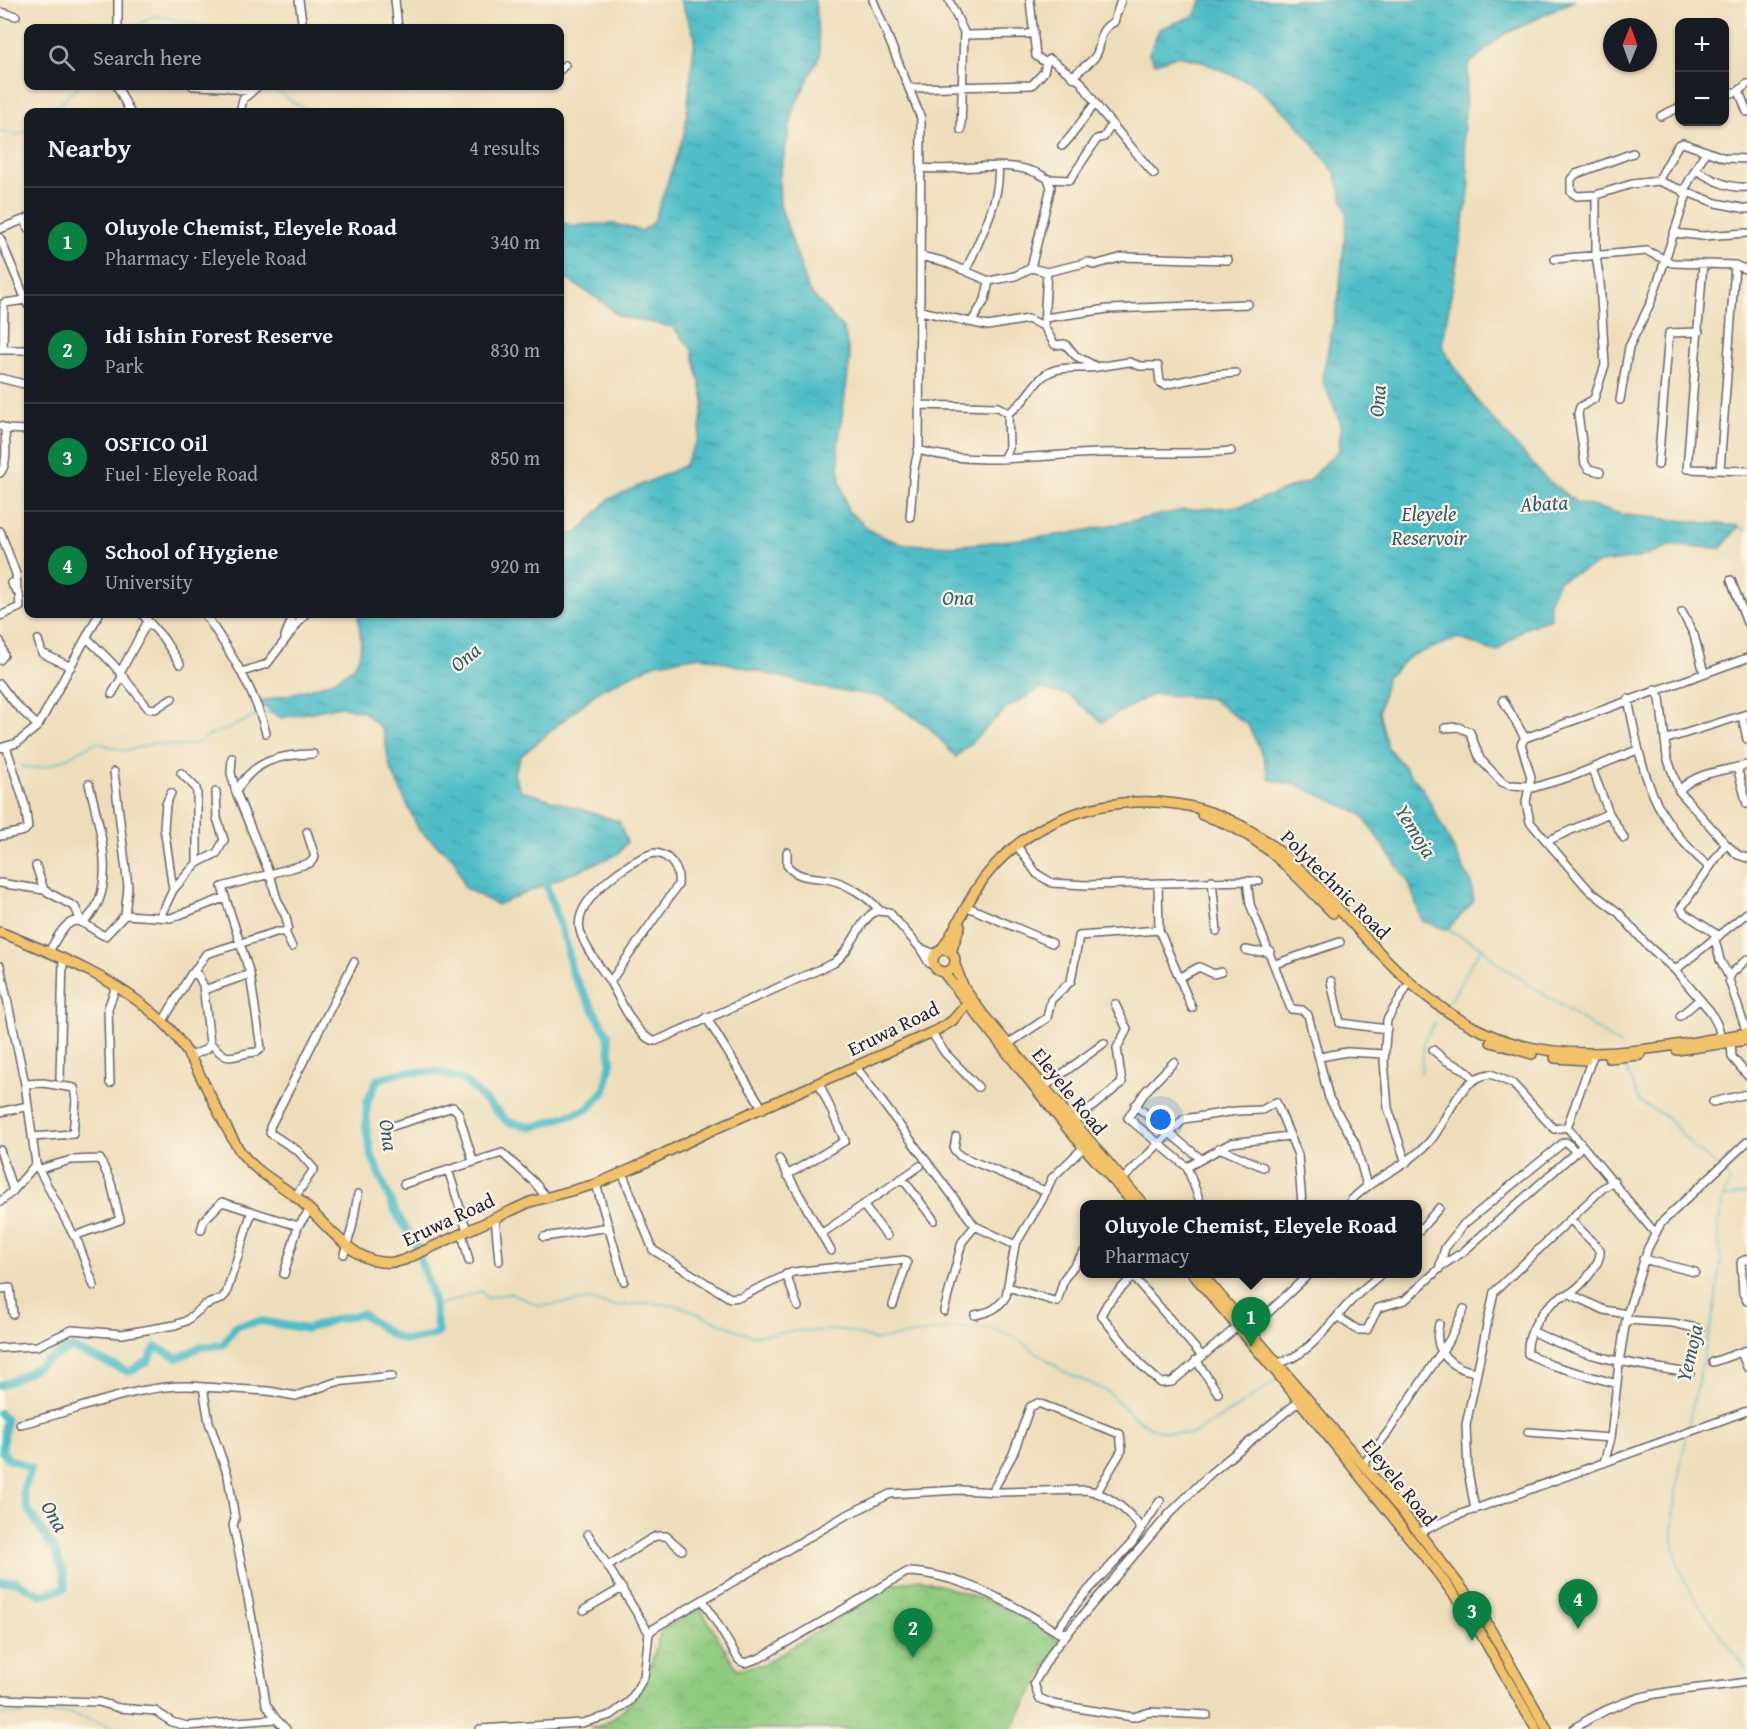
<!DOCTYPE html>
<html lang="en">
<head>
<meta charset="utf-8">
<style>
	body { margin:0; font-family:"Gentium Book Plus",serif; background:#20242c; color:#f1f3f6 }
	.controls { position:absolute; right:18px; top:18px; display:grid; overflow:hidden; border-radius:12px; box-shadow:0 2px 4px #0004 }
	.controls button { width:54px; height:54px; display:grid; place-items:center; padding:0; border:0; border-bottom:2px solid #363941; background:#171b24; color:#f1f3f6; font:30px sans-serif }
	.compass { position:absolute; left:1603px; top:18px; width:54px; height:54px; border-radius:50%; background:#171b24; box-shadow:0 2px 4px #0004; rotate:1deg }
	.you { position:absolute; left:1161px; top:1120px; width:21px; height:21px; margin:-15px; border:4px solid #fff; border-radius:50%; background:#1a73e8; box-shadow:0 0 0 9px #1a73e833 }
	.badge { display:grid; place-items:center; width:39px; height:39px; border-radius:50%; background:#0b8043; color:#fff; font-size:20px; font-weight:700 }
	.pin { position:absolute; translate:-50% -50px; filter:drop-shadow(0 2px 3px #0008) }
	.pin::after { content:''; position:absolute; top:32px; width:21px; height:18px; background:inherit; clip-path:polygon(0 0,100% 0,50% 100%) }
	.popup { position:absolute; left:1080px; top:1200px; width:342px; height:78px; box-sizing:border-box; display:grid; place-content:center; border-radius:12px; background:#171b24; filter:drop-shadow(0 2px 4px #0005); font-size:20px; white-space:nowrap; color:#9ea1a6 }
	.popup b { font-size:22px; color:#f1f3f6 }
	.popup::after { content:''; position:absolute; left:50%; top:100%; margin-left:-12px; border:12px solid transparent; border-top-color:#171b24 }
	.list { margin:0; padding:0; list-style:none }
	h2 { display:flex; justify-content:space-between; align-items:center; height:78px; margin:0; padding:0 24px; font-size:26px }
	h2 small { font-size:20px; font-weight:400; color:#9ea1a6 }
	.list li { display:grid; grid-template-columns:39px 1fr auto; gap:18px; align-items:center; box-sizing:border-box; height:108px; padding:0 24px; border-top:2px solid #363941 }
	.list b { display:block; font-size:22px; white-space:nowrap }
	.list p { margin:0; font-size:20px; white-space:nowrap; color:#9ea1a6 }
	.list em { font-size:20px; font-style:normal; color:#9ea1a6 }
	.icon { flex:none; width:33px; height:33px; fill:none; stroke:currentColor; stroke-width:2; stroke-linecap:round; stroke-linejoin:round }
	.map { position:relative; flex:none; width:1747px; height:1729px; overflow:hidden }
	.search { position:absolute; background:#171b24; box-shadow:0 2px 4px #0004; left:24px; top:24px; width:540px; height:66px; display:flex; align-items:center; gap:15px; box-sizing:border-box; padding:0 21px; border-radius:12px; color:#9ea1a6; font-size:22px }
	.panel { position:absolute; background:#171b24; box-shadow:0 2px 4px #0004; left:24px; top:108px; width:540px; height:510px; border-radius:12px }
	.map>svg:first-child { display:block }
	.park { fill:url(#park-crowns); stroke:#59765e; stroke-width:1.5 }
	.water { fill:url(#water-ripples); stroke:#387081; stroke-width:1.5 }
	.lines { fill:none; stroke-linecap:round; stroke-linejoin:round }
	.stream { stroke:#4fbdc7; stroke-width:1.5 }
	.river { stroke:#4fbdc7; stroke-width:8 }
	.minor-casing { stroke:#696367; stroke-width:10 }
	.major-casing { stroke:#696367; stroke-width:12 }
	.minor { stroke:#fff; stroke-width:7 }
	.major { stroke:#f2c26a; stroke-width:9 }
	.labels { text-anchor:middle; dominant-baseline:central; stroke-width:4.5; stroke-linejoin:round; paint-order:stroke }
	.street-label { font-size:20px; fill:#22223b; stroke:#fcf5e5 }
	.water-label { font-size:21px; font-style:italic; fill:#32586c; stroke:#fcf5e5 }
</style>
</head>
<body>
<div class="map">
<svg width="1747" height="1729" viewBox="0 0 1747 1729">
	<defs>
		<pattern id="park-crowns" width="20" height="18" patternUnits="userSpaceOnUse" patternTransform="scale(1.5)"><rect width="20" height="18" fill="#90cb80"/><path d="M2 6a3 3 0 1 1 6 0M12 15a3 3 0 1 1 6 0" fill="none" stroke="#7cae70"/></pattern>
		<pattern id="water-ripples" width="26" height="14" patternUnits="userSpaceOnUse" patternTransform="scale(1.5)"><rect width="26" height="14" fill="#4fbdc7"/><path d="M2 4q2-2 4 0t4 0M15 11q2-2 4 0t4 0" fill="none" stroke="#4199a3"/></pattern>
	</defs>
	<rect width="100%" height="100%" fill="#fcf5e5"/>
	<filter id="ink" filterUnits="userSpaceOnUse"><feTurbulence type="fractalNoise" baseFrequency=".0167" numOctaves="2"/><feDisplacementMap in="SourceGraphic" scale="12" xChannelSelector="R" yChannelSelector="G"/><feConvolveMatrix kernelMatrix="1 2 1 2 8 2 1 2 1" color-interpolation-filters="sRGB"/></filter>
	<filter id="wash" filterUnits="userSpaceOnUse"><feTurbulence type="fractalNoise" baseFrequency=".008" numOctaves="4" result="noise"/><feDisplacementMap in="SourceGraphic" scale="24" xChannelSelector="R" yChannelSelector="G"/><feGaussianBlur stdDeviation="1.35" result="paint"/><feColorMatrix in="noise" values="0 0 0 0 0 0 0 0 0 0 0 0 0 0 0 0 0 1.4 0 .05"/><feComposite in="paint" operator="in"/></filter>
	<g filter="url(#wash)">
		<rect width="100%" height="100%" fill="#edddba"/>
		<!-- park -->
		<path class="park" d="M919,1579C973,1595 1014,1607 1061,1642L1011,1729H590C633,1717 649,1677 659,1636L664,1629L700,1608L737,1669L764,1664L896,1584Z"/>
		<!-- water -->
		<path class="water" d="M680,0H815L820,55L794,107L779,179L780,205L809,291L844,329L850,359L838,444L840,481L848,511L874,533L901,544L955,546L1068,534L1184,510L1241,506L1308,481L1339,450L1341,424L1322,379L1339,295L1347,215L1335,172L1295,121L1253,84L1200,61L1177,56L1155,63L1149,54L1159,29L1194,16L1202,0H1575L1503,35L1468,65L1463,139L1470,185L1442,346L1475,399L1545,478L1576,502L1626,515L1739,526L1721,548L1670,546L1638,558L1600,563L1559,580L1549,602L1551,618L1523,629L1496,652L1458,638L1411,656L1387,677L1379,711L1387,747L1423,789L1471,883L1474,901L1447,930L1422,921L1409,883L1361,814L1300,786L1269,779L1264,758L1248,725L1210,698L1153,694L1102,722L1069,695L1040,689L1008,707L956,757L928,726L883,697L822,688L700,656L657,663L600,690L521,756L514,773L520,790L619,821L627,842L618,854L497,905L465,888L454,859L419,830L390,767L383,730L364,712L341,706L281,718L257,702C284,695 346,686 358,659C363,647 360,630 358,618L364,614H560V534L563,536L579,532L609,499L684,466L699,437L704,400L692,350L673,327L619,316L597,298L560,275V222L571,225L616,224L642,231L654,221L685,132L695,37Z"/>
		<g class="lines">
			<!-- stream -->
			<path class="stream" d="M133,28L153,16L191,22L210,28
				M271,86L294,103L313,112
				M51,112L79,86
				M0,131L18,135L28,129
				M1736,527L1747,530
				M263,713H273
				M21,766C47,774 73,754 96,742L124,751L156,743L180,746L196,744L209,735L228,729L259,714
				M1447,929L1483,948L1497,963L1619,1044L1620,1047
				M1448,1003C1462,985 1467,965 1482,949
				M1625,1065L1640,1102L1667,1117L1694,1148L1717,1165
				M1421,1074L1424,1041L1435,1022
				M1724,1198L1747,1193
				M433,1307L481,1291L487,1298L511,1293L540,1306L588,1300L615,1306L649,1303L679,1306L752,1336L793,1331L844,1330L875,1340L954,1328H989L1016,1338L1063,1371L1107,1391L1134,1417L1155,1430L1191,1435L1241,1405L1275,1381
				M1687,1431L1714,1310L1721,1263L1718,1226L1723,1198L1730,1180L1722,1171
				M1686,1435C1680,1477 1664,1526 1679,1567C1689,1597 1728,1643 1747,1670
				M0,1715L68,1713L120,1729"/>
			<!-- river -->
			<path class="river" d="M0,1385C26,1377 47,1358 72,1348L129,1372L148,1361L156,1347L178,1358L200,1347L223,1345L236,1326L261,1321L307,1329L336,1319L362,1314C395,1336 398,1349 438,1333L433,1298L416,1246L393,1207L371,1154L366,1128L367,1102L378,1079L404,1072H438L465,1081L508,1122L533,1127L588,1109L605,1090L611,1062L608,1035L572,973L567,946L546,884L538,877
				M0,1413L6,1419L2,1452L9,1459L31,1468L23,1491L28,1509L54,1550L63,1571L65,1588L41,1595L15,1581L0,1582"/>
		</g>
	</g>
	<g filter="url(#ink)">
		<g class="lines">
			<!-- minor casing -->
			<g class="minor-casing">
				<path id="minor" d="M299,0L303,28
					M395,0L398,28
					M873,0L921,118L919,447L914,469L910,517
					M949,0L964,32L961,130
					M0,12L16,16
					M118,28V0
					M964,35L1028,34L1034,32
					M1046,63L1050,59L1081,82L1100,110L1154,174
					M560,70L565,65
					M1072,77C1079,70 1088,65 1094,58C1105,45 1094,32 1114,22L1121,0
					M117,86L130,112
					M193,86L226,87L251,92
					M909,88L1032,85L1044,72L1046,63L1036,56L1030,0
					M1739,91L1747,112
					M1724,95L1739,91L1747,84
					M240,112L243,99L258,86
					M1661,116L1680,107
					M1062,146C1076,133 1083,117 1095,104
					M1633,153L1576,174L1571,179V192L1577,196L1596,195L1632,184L1658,181L1716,203L1747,209
					M921,168C962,173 1014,155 1048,179L1051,187L1031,268
					M1696,170C1711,179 1728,189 1747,187
					M1048,179L1070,180L1097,139L1104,137L1112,124
					M1658,181L1678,145L1683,143L1725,158L1747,159
					M1683,192L1706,151
					M1596,195V256L1600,282L1605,365L1594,399L1580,407L1578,414L1585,464L1589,469L1600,472
					M25,219L28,228
					M0,229L28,218
					M1674,233L1703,236L1747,233
					M0,238L28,305
					M920,256L942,261L989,281L1015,276L1031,268L1047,272L1044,326L1028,319L988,326L921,311
					M1555,259L1647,251L1672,263L1735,265L1747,270
					M1703,264L1687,469L1747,471
					M966,270C979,241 1002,197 998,167
					M1047,272L1089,262L1094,265L1123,257L1228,260
					M1044,318L1108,309L1248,304
					M972,321L985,300L989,281
					M1043,325L1055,345L1065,344L1076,356L1097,367L1129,362L1140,366H1158L1160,382L1164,385L1211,375L1236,373
					M3,348L4,303L26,300
					M0,350H28
					M0,378L28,385
					M1620,400L1629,347L1651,302L1687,194
					M919,405L998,407L1008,413L1009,448L1003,459
					M1008,413C1026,403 1031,385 1045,375C1060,364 1080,370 1097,367
					M0,426L5,428C5,441 9,463 0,473
					M5,429L28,430
					M918,450C977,467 1038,455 1097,453C1142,452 1187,455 1231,451
					M1658,465L1669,333L1699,332
					M1720,470L1735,265
					M0,531L16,574L17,589
					M1731,580L1747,623
					M1682,612L1694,635L1704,673
					M142,614L163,638L180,664
					M205,614C230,652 254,688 266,733
					M0,616L20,607L19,594L11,583
					M285,636L294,614
					M87,638L113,664L148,708L155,709L172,698
					M38,640L42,653L71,667
					M0,641L4,655L0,660
					M242,672L267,664L305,614
					M120,673L148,621
					M0,684L16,705L38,726
					M1655,689L1660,698L1667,757L1679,791L1726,844L1738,855L1747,858
					M112,694L122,677
					M1628,699C1643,773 1649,815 1709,867
					M1503,700L1525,738
					M1742,716L1747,739
					M1445,728L1458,727L1470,732L1480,759L1502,782L1509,785L1530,786
					M1667,739L1747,714
					M0,748L17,743L38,726L99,614
					M232,758L231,773L236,792
					M1737,767L1747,804
					M1592,769L1609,813L1624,838
					M114,772L128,887L125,915
					M1529,789L1573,776L1637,750
					M1679,791C1695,772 1724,771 1747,765
					M0,836L24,831L28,827L25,805L6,746
					M1547,841L1609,813
					M1020,850L1037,874L1052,883L1086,885L1247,881L1250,904L1291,1009L1302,1010L1308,1015L1329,1098L1355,1143L1367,1186
					M787,852V865C798,880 815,876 831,880C847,884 869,897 879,910
					M654,853C670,854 680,869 678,885L610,982C601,967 584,948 580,930C573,900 629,860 654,853Z
					M197,863L217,853L224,840L217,818L216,792
					M36,866L44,890
					M1212,880L1217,931
					M1247,881H1259
					M0,883L44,890L75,907L81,921
					M1158,883L1159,930L1192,1008
					M173,890L197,863V794L196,788L181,773
					M970,908L1052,943
					M160,917L173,890L164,827L166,804L171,793
					M82,923C121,894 99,824 89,784
					M285,932L288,927L286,917L277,899L270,875L236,792C252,761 281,754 313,754
					M1719,936L1684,913L1681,908L1726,844
					M1715,939L1720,960L1729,977
					M920,948L935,954L939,951
					M1246,950L1255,952L1270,951
					M49,952C55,941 67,914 83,923C91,927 97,933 105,936L125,915L171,918L224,898
					M1275,964L1340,942
					M0,966L25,1084L36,1164L74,1236L120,1220L111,1183L100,1159L71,1160L40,1169
					M1675,970L1747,913
					M193,973L206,954L276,932H285L292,947
					M1179,978L1199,967L1214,974L1221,972
					M1331,981L1340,1023L1387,1029
					M610,982C620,998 637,1040 656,1041L834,963C853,949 859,920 876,911L889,912L920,948L929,963L933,961
					M204,990L250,974
					M1680,1016L1700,999
					M706,1017L763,1109
					M163,1021L191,974L198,975L203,985L210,1043L207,1049L188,1057
					M931,1032L945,1053L978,1087
					M1747,1033L1729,980L1731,974L1747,959
					M1721,1038L1718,1026L1710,1011L1675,970L1645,943L1619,913L1589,890L1530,822L1526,802L1531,777L1521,744L1525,738L1747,658
					M1731,1042L1732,1057L1747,1075
					M210,1043C228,1061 226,1058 248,1053C255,1052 257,1053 261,1048L250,974L222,887L310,863L315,857L307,832
					M1008,1044L1047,1018L1051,1000L1071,981L1079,936L1159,930
					M1433,1050L1445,1060L1464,1069L1474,1079
					M1320,1057L1347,1052L1384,1054
					M1174,1062L1145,1092L1128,1118L1187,1167L1201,1204
					M856,1067L975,1226L1015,1245
					M60,1078L63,959
					M110,1083L108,1008L116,987
					M25,1084L43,1083L74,1088L76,1100L73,1134L32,1137
					M1043,1088L1104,1043
					M1713,1102L1747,1094
					M1135,1105L1201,1159
					M0,1112L28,1106
					M1072,1123L1122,1083L1117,1048L1127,1029L1115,1004
					M393,1126L453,1107L458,1112L473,1161
					M1567,1127L1594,1053
					M956,1137L954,1149L960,1156L1045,1191
					M1219,1148L1263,1167
					M0,1150L13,1191
					M779,1159L831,1251
					M1406,1163L1388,1108L1384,1061L1387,1020L1406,988
					M1187,1167L1231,1143L1289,1136
					M448,1169L467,1231
					M622,1172L653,1250L730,1298L740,1297L793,1272L904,1260L907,1263L893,1305
					M787,1175L845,1141L819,1083
					M902,1178L934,1220
					M1122,1180L1184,1119L1236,1111L1262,1110L1276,1102L1298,1155L1302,1204
					M404,1184L502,1153L535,1183L546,1197
					M596,1184L624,1281
					M295,1197L314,1169L298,1151L270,1133V1127L354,962
					M0,1202L13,1191L36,1164
					M1348,1204C1371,1177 1408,1167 1431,1140C1448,1119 1460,1076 1491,1074L1513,1084L1554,1129L1567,1127L1655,1233
					M863,1205L887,1236
					M495,1217L499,1261
					M1571,1220L1600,1250C1602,1263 1582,1285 1572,1292C1568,1295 1563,1295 1559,1298C1542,1309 1526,1333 1528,1354L1551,1365L1617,1384
					M201,1230L204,1220L222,1202L298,1226
					M1418,1232L1439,1208
					M462,1233L469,1261
					M821,1234L920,1166
					M76,1237L94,1286
					M544,1237L609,1227
					M344,1254L352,1228L358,1194
					M1643,1259L1695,1272
					M1747,1259L1741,1262L1743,1293L1747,1301
					M1441,1266L1463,1252L1578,1150
					M284,1274L298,1226L310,1210
					M786,1274L798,1307
					M1131,1274L1201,1355
					M1133,1276L1107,1304L1101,1315L1142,1366L1161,1383L1172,1382L1237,1327
					M1008,1287L1057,1302L1064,1279L1084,1252
					M0,1289L10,1288L13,1314
					M1570,1294L1604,1310L1627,1314
					M944,1311L962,1242L975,1226
					M975,1315C990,1312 998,1309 1006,1296L1015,1245L1042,1200L1052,1178L1084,1147
					M1338,1317L1358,1330H1367L1378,1308L1405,1300L1439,1269L1445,1248L1464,1224L1563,1143L1566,1142L1576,1152
					M1627,1320L1673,1323L1700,1329
					M1439,1324C1432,1351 1451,1369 1477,1372
					M1250,1330L1309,1274
					M1534,1332C1590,1360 1629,1363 1690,1373
					M0,1348L37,1346L72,1330L122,1334L175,1325L186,1321L205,1305L221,1299L226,1294L252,1211
					M1741,1352L1747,1367
					M1196,1360L1218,1393
					M1713,1362L1747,1350
					M1278,1363C1311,1356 1333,1318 1356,1296C1364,1288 1373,1281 1381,1274
					M20,1424C76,1412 144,1380 203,1387
					M1528,1432L1611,1438
					M1604,1463L1611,1438L1619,1363L1627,1314L1648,1248L1661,1223L1747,1142
					M1363,1465L1388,1432L1450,1339L1464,1309
					M992,1492L1013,1454L1030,1407L1038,1403L1120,1434L1122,1450L1097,1492
					M1475,1510L1468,1471L1466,1425L1494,1292L1603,1188L1614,1181
					M1418,1533L1453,1517L1747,1411
					M588,1534L649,1633
					M608,1566L647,1541L656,1536H666L682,1550
					M703,1600L739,1660L745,1663L760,1658L907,1572C960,1573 1016,1606 1059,1633L1068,1632
					M584,1610L622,1588
					M1056,1631L1081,1598L1132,1543L1160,1501
					M0,1699L99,1702L119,1708L155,1711L172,1722L187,1726L276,1719L266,1704C257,1644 246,1583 233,1525L235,1519L228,1476L209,1422L203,1387L268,1391L296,1396L336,1382L392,1376
					M1207,1715L1150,1712L1133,1717L1053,1704L1039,1698L1034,1683L1054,1649L1170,1513L1211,1473L1303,1398
					M276,1719L286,1729
					M480,1729L582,1723L611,1715L630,1701L644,1677L649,1633L653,1629L843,1517L890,1494L959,1490L999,1492L1086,1490C1107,1493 1129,1511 1140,1527
					M1573,1729C1637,1686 1676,1693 1747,1682"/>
			</g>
			<!-- major casing -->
			<g class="major-casing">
				<path id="major" d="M1202,815C1259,831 1293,873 1333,913
					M0,932C57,955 118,979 163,1022C195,1051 215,1113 240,1151C254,1171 277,1182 296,1197C327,1222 358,1275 404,1260L530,1202L596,1184L636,1167L708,1132L937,1030L952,1021L967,1004
					M941,950C962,921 968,894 995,865C1027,830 1074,808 1122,803C1302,784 1345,971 1486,1033C1569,1070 1662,1047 1747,1033
					M933 961a11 11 0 1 1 22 0a11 11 0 1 1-22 0Z
					M951,952L960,926
					M955,965L964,988L982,1013L1143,1204
					M943,972L1067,1128L1134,1204
					M1491,1042L1532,1054
					M1677,1050L1747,1040
					M1555,1058L1586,1060
					M1609,1058L1640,1055
					M1193,1274L1276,1372L1437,1572L1472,1619L1536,1729
					M1202,1274L1401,1510L1481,1613L1547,1729"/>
			</g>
			<!-- minor -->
			<use href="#minor" class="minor"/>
			<!-- major -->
			<use href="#major" class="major"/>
		</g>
	</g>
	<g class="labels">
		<!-- street labels -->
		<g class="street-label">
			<text transform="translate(1336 884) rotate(45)">Polytechnic Road</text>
			<text transform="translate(893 1028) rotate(-26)">Eruwa Road</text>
			<text transform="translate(1070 1091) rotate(51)">Eleyele Road</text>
			<text transform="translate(448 1219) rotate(-25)">Eruwa Road</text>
			<text transform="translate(1400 1482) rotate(51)">Eleyele Road</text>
		</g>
		<!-- water labels -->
		<g class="water-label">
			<text transform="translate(1377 401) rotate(-86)">Ona</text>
			<text transform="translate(1544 503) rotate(-3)">Abata</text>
			<text x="1429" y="513">Eleyele<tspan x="1429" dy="24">Reservoir</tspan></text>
			<text x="958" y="597">Ona</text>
			<text transform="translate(465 657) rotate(-40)">Ona</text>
			<text transform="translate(1416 831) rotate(58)">Yemoja</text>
			<text transform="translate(389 1135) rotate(82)">Ona</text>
			<text transform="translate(1689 1353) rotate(-77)">Yemoja</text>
			<text transform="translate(55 1516) rotate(60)">Ona</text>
		</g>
	</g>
</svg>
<div class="controls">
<button>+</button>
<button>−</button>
</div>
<svg class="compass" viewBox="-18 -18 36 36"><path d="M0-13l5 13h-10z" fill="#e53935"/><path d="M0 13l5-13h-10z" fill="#9ea1a6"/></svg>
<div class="you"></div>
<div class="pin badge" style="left:1251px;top:1347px">1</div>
<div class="popup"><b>Oluyole Chemist, Eleyele Road</b>Pharmacy</div>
<div class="pin badge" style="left:913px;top:1658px">2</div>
<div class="pin badge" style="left:1472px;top:1641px">3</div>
<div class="pin badge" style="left:1578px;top:1629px">4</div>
<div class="search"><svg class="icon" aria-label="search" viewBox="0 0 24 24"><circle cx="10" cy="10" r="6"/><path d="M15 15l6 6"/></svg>Search here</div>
<section class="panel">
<h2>Nearby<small>4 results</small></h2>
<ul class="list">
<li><span class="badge">1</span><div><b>Oluyole Chemist, Eleyele Road</b><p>Pharmacy · Eleyele Road</p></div><em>340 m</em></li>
<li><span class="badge">2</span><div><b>Idi Ishin Forest Reserve</b><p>Park</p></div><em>830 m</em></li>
<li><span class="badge">3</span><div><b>OSFICO Oil</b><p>Fuel · Eleyele Road</p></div><em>850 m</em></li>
<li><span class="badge">4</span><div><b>School of Hygiene</b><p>University</p></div><em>920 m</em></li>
</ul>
</section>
</div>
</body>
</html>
